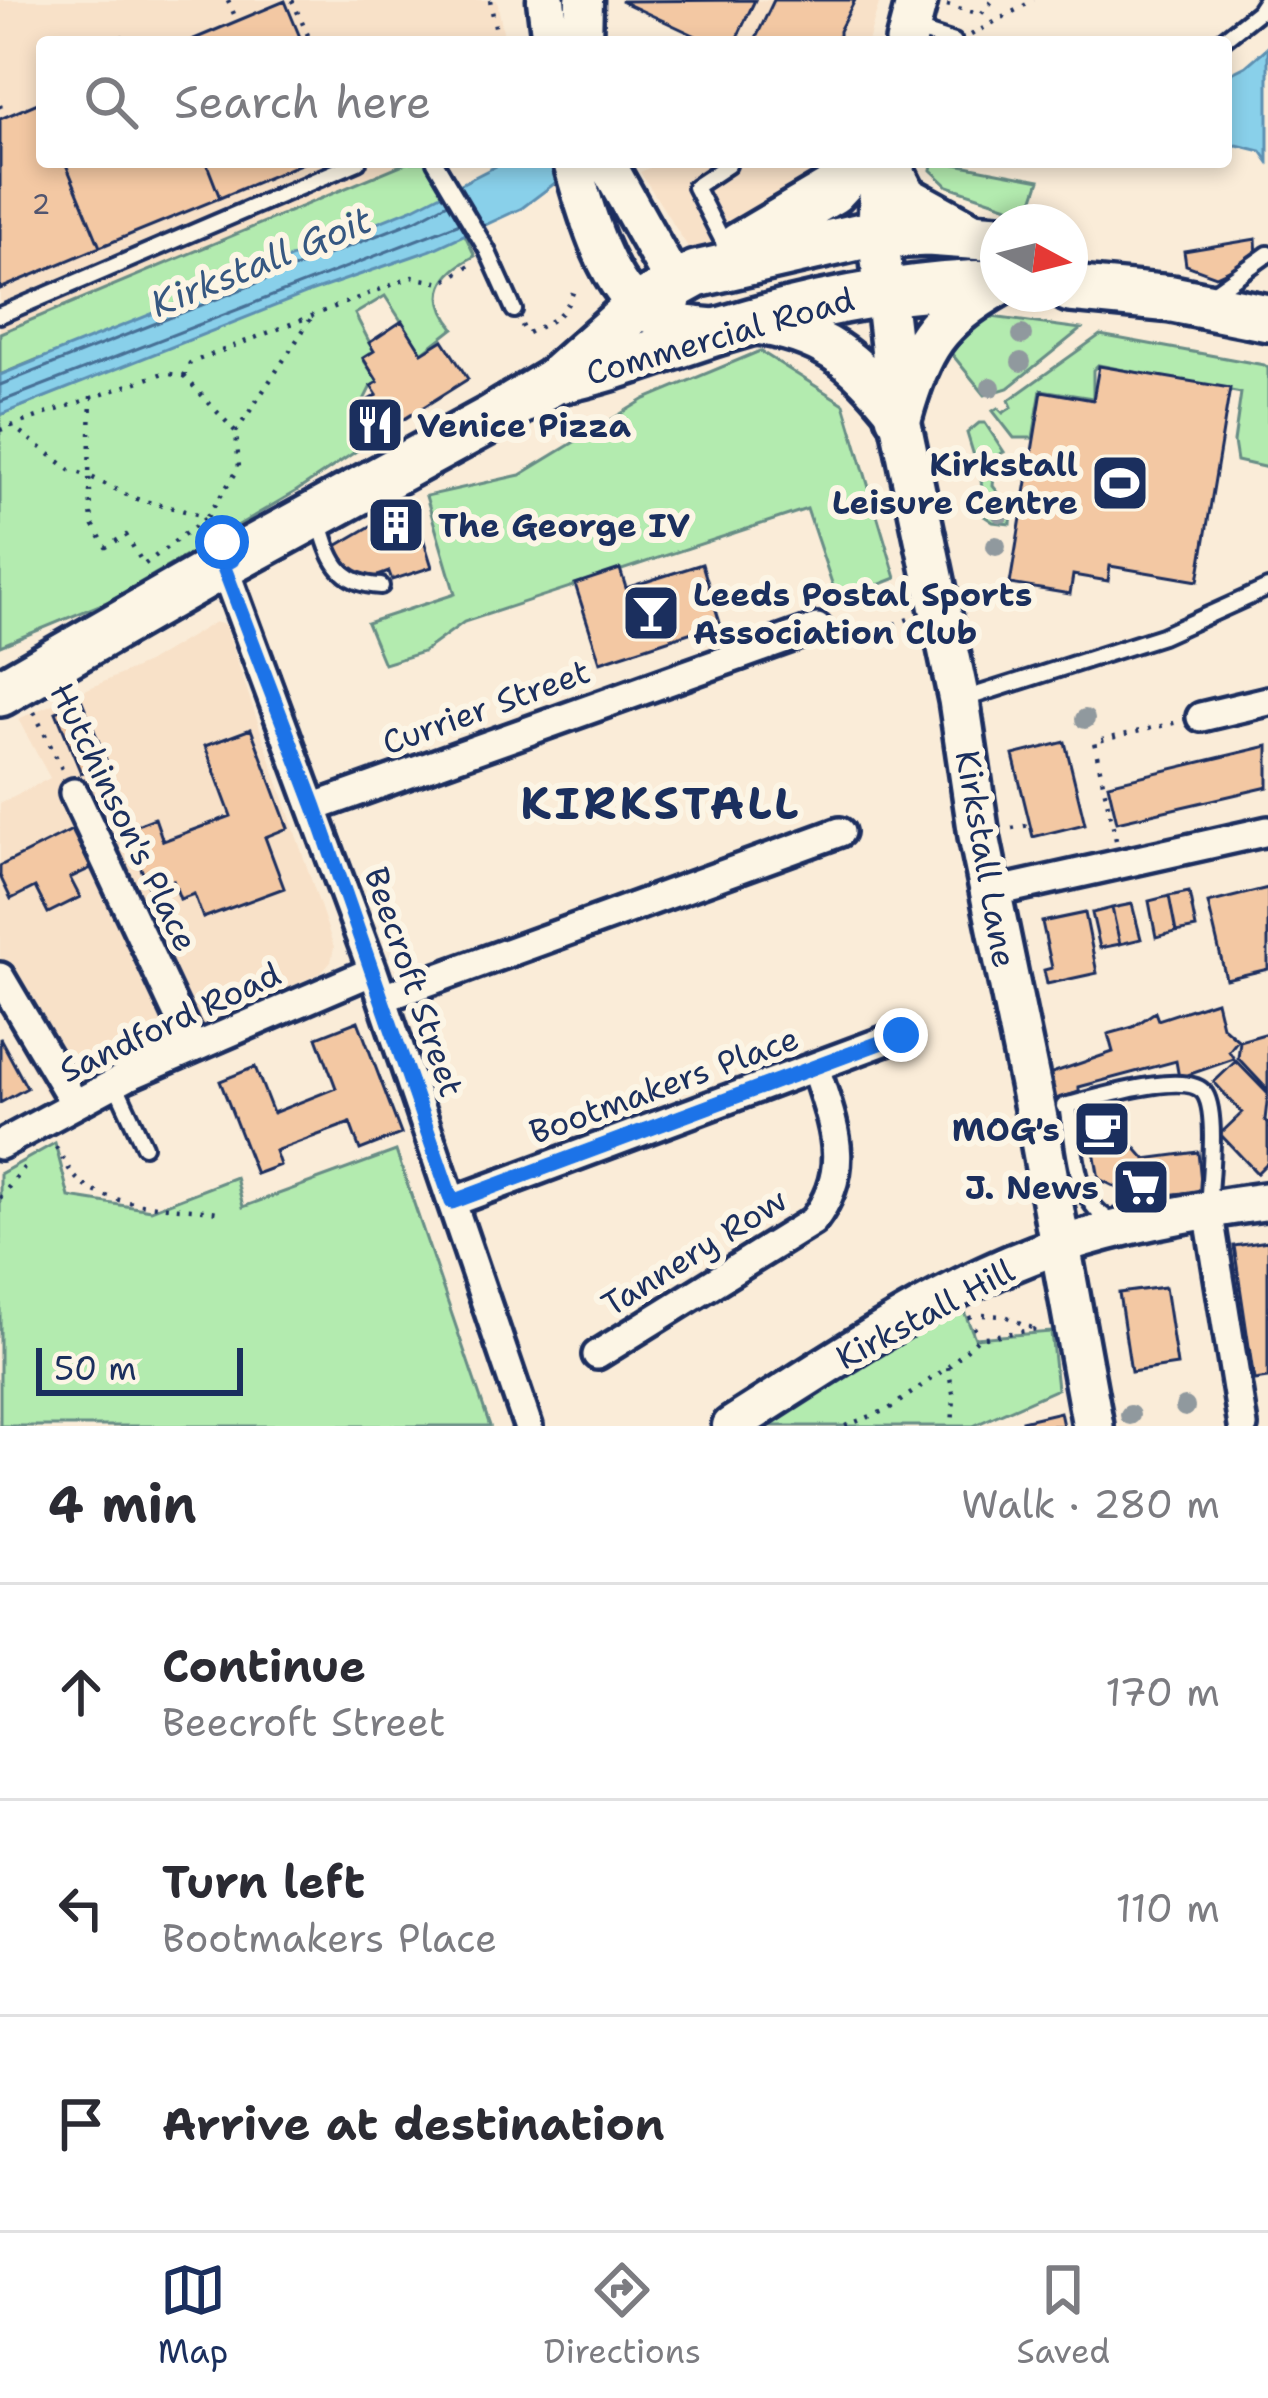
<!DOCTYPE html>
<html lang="en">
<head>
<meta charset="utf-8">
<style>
	body { margin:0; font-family:"Shantell Sans",sans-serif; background:#f2f2f3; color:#2b2b33 }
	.compass { position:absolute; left:980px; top:204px; width:108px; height:108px; border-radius:50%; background:#fff; box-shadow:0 6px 18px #0003; rotate:97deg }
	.scale { position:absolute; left:36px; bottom:30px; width:207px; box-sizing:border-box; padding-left:12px; border:6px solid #1b2f5e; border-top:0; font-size:33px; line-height:42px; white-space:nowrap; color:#1b2f5e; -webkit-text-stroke:9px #fcf5e5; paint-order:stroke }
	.stop { position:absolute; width:36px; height:36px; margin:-27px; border:9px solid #1a73e8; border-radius:50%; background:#fff }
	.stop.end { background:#1a73e8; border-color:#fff; box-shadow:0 3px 12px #0008 }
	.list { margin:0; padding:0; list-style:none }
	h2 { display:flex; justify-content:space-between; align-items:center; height:156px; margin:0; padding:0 48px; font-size:51px }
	h2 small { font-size:39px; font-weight:400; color:#7c7c81 }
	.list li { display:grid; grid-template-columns:78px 1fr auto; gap:36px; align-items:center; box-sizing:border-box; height:216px; padding:0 48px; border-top:3px solid #e1e1e2 }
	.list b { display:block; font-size:45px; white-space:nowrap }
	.list p { margin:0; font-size:39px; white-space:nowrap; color:#7c7c81 }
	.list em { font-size:39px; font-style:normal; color:#7c7c81 }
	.icon { flex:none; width:66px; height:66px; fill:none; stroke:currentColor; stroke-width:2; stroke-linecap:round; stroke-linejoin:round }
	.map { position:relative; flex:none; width:1268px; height:1426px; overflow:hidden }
	.search { position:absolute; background:#fff; box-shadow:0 6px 18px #0003; left:36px; right:36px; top:36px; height:132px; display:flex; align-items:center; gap:30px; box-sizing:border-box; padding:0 42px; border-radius:12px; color:#7c7c81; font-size:45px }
	.sheet { height:804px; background:#fff }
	nav { display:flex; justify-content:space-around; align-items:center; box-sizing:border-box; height:168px; border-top:3px solid #e1e1e2; background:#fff; font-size:33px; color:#7c7c81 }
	nav a { display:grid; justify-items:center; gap:6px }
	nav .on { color:#1b2f5e }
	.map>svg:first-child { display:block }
	.built { fill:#f8e1c8 }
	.green { fill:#b3ebaf; stroke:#678d86; stroke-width:3 }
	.water { fill:#89d0ea; stroke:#5d90b2; stroke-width:3 }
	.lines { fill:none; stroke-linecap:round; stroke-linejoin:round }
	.shore { stroke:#476f96; stroke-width:3 }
	.building { fill:#f3c8a3; stroke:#1b2f5e; stroke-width:3 }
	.service-casing { stroke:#1b2f5e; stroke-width:22 }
	.minor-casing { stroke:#1b2f5e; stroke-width:36 }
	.tertiary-casing { stroke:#1b2f5e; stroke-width:45 }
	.secondary-casing { stroke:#1b2f5e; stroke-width:48 }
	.primary-casing { stroke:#1b2f5e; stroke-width:54 }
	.path { stroke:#1b2f5e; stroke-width:4.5; stroke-dasharray:3 9; stroke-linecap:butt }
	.service { stroke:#fcf5e5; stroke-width:14 }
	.minor { stroke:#fcf5e5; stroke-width:27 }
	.tertiary { stroke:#fcf5e5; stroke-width:36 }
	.secondary { stroke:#fcf5e5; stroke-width:39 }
	.primary { stroke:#fcf5e5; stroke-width:45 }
	.tree { fill:#90999e }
	.route { stroke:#1a73e8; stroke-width:15 }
	.labels { text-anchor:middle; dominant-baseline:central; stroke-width:12; stroke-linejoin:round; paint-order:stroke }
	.number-label { font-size:27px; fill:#51556f }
	.street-label { font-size:33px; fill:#1b2f5e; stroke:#fcf5e5 }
	.poi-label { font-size:33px; font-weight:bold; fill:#1b2f5e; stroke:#fcf5e5; text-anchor:start }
	.water-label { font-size:36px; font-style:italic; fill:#365781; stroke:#fcf5e5 }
	.district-label { font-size:45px; font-weight:bold; letter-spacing:3px; fill:#1b2f5e; stroke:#fcf5e5 }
</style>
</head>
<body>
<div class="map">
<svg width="1268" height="1426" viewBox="0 0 1268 1426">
	<rect width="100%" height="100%" fill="#faecd8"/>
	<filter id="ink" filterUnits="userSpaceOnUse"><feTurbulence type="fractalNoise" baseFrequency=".00833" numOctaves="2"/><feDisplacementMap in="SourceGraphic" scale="24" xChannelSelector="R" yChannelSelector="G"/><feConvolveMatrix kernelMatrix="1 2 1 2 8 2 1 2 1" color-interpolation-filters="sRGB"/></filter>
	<g filter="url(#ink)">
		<!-- built -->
		<path class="built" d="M0,0H497L505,42H42V162H408L0,333Z
			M880,0L868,42H713L621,1Z
			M662,162H832L829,171L693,255L640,172Z
			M215,622L225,625L334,947L331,962L321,973L173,1039L51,1102L0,1012V803L50,778L18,719L147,663Z"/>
		<!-- green -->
		<path class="green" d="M408,162H431L475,256C442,273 427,295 454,328L422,353L385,296L355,314L374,351L363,359L378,382L371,386L355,418L367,444L295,492L107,602L0,646V415L71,386L38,359L0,375V333Z
			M950,163L1040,180L1029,213L948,186L931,170L932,164Z
			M992,317L1081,329L1008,388L985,395L951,353L977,324Z
			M1100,335L1264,365L1268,368V468L1237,461L1234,442L1241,393L1098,365L1093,370V398L1041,390L1033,438H1014L993,411L998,408L1003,413L1012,407L1009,400Z
			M760,351L844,404L896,578L838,601L807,509L464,622L423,652L384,664L367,623L455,594L426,496L520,475L645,399Z
			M979,423H985L1004,452L996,456L993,486L1012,510L1011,524L993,522L984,516L981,479L967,433Z
			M55,1143L69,1197L151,1210L236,1177L243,1207L396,1151L490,1426H0V1174Z
			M963,1309L975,1338L1051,1332L1057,1389L973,1426H761L861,1363Z"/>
		<!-- water -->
		<path class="water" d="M1268,47V161L1261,151L1237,145L1226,147V76L1246,66Z
			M504,162H583L522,208L431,250L310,292L0,415V375L412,209Z"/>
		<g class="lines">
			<!-- shore -->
			<path class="shore" d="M0,385L416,220L448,203
				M0,402L460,223"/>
		</g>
		<!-- building -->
		<path class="building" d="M755,0L735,42H709L621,1Z
			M774,0H855L839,31V42H754Z
			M285,1L302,42H187L237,21Z
			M40,102L42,162H65L100,247L0,289V119Z
			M65,162H206L220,198L100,247Z
			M206,162H305L220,198Z
			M1256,239L1257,257L1216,276L1186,265L1184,251Z
			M402,321L422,353L443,340L468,379L379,435L360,405L377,395L371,386L378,382L363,358L374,351L369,343Z
			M1099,366L1230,388L1198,581L1110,566L1108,581L1073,575L1070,594L1010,584L1042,391L1093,400Z
			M412,502L432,567L392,580L389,572L356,584L333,548Z
			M702,564L720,623L600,662L575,584L620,569L626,588Z
			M82,701L107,762L81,773L56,712Z
			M251,729L288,828L265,837L284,888L203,918L194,894L180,899L173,880L149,889L126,829L155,818L163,841L231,816L205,746Z
			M1065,742L1085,824L1033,837L1013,755Z
			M1268,746V787L1117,822L1108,784Z
			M72,830L91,868L70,878L80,897L48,913L35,887L11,899L0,876V866Z
			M1268,888V969L1226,979L1208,903Z
			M1189,892L1196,928L1176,932L1169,896Z
			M1169,896L1176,932L1156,937L1149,901Z
			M1132,904L1141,939L1120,944L1112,908Z
			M1112,908L1120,944L1100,948L1092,913Z
			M1085,913L1097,973L1047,984L1044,970L1052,968L1042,922Z
			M1216,1001L1222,1026L1238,1040L1229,1051L1234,1059L1179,1078L1176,1061L1079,1087V1092L1054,1100L1049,1074L1113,1052L1108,1034L1133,1027L1155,1012L1158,1020Z
			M358,1021L401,1134L360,1150L350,1123L275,1151L280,1165L256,1174L220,1081L255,1067L273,1113L336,1088L317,1037Z
			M1268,1033V1090L1238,1058L1240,1041Z
			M0,1038L27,1088L0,1103Z
			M1236,1061L1268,1094L1265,1120L1268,1123V1162L1257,1173L1220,1134L1242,1113L1214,1082Z
			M1120,1111L1125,1136L1145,1159L1198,1152L1202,1191L1139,1198L1099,1179L1088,1117Z
			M1268,1241V1378L1254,1380L1234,1246Z
			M1165,1287L1177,1365L1131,1372L1119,1293Z
			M1060,1412L1063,1426H1023L1022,1421Z"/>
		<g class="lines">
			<!-- service casing -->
			<g class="service-casing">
				<path id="service" d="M913,29L954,42
					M1220,42L1258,12L1266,0
					M435,162L487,250L514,310
					M727,249L695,187L728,165
					M1212,294L1268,254
					M0,315L358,162
					M319,519C330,558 337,584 381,586
					M964,699L1162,636L1268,588
					M115,1083L144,1146
					M1068,1105C1094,1099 1189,1068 1205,1094C1218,1115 1209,1183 1208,1209
					M1064,1106L1068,1105C1075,1144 1073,1208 1117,1223"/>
			</g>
			<!-- minor casing -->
			<g class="minor-casing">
				<path id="minor" d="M223,565L373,971L528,1426
					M1201,717L1268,701
					M74,793L193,1047
					M315,807L817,628
					M990,893L1268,831
					M0,977L75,1104
					M383,998L840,832
					M0,1145L126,1077L373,971
					M452,1202L900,1035
					M1208,1209L1243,1426
					M597,1355L813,1221C854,1168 833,1125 815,1067"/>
			</g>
			<!-- tertiary casing -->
			<g class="tertiary-casing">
				<path id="tertiary" d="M546,0L551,42
					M583,42L584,0
					M572,162C584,205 606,290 648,313C669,325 698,326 722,328
					M606,162L675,285L671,308
					M731,1426C836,1360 943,1284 1061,1245C1127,1223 1199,1210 1268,1201"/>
			</g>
			<!-- secondary casing -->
			<g class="secondary-casing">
				<path id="secondary" d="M906,42L917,0
					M880,162L878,234L899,415L959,700L979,836L1036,1113L1093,1426
					M889,162L906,196L973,233
					M749,323C822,331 855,359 899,415"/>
			</g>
			<!-- primary casing -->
			<g class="primary-casing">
				<path id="primary" d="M739,246L832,191L859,162
					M1070,289L1172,299L1268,318
					M554,381C616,369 664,348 723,330C813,303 905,284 998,283
					M899,415C918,347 936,318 998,283
					M0,693L223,565L491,419L554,381L638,306L696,274L862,236L928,233L998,238"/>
			</g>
			<!-- path -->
			<path class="path" d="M228,0L237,21
				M292,0L311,42
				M490,0L498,42
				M947,5L981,14L993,0
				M121,35L123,42
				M971,35L1034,0
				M0,105L5,117
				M522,325L526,334C550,322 566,316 574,289
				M184,376L190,363L412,277L442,283L473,263
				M184,376L236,432L239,468L207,517L215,530
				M91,396L89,476L133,498L205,516
				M11,425L70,470L89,476L92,523L106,547L126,535L144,565
				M0,430L163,373L184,376
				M236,432L312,317
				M145,564L207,517
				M860,636L911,618
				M34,712L63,771
				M1012,828L1030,825
				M1116,840L1094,742L1178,722
				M56,1147C62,1157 69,1171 77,1179C109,1210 176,1205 218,1212
				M0,1198L26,1165
				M983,1315L1005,1316L1034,1329
				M969,1316L979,1338
				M948,1367L954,1398L952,1426
				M845,1426L889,1409L948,1367L979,1338L1044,1328"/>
			<!-- service -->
			<use href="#service" class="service"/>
			<!-- minor -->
			<use href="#minor" class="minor"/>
			<!-- tertiary -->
			<use href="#tertiary" class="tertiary"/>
			<!-- secondary -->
			<use href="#secondary" class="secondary"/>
			<!-- primary -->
			<use href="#primary" class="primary"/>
		</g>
		<!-- trees -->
		<g class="tree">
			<circle cx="1022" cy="335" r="10"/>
			<circle cx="1021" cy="362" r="10"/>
			<circle cx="991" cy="387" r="10"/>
			<circle cx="1001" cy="513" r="10"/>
			<circle cx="996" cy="546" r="10"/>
			<circle cx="1085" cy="719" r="10"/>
			<circle cx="1185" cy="1407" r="10"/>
			<circle cx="1130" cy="1415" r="10"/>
		</g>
	</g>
	<g class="lines" filter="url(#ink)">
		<!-- route -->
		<path class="route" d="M222,542L232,560L223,565L315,807L452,1202L901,1035"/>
	</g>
	<!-- icons -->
	<defs>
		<g id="restaurant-square" transform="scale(3)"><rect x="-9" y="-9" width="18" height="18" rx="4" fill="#1b2f5e" stroke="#fcf5e5"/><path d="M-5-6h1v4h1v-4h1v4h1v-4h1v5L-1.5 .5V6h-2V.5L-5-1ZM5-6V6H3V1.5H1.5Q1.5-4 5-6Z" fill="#fff"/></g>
		<g id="stadium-square" transform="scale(3)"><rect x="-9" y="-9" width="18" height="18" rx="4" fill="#1b2f5e" stroke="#fcf5e5"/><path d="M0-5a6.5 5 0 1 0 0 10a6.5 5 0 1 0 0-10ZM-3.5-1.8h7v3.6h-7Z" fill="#fff"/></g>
		<g id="building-square" transform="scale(3)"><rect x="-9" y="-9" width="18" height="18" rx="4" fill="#1b2f5e" stroke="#fcf5e5"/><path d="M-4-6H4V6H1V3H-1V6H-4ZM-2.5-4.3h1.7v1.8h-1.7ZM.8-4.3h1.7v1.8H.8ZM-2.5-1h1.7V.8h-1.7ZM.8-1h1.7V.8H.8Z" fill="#fff"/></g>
		<g id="bar-square" transform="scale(3)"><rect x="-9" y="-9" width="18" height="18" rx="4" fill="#1b2f5e" stroke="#fcf5e5"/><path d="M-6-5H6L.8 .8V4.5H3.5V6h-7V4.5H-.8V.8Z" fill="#fff"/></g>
		<g id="cafe-square" transform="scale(3)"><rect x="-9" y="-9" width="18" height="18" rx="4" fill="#1b2f5e" stroke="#fcf5e5"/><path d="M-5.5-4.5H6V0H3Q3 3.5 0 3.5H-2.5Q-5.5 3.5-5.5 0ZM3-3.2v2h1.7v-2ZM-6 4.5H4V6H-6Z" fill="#fff"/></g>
		<g id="supermarket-square" transform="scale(3)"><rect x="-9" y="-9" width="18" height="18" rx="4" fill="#1b2f5e" stroke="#fcf5e5"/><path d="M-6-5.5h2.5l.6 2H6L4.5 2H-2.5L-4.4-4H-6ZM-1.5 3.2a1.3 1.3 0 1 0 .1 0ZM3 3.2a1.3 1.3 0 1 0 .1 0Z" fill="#fff"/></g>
	</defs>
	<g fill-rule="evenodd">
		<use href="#restaurant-square" x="375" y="425"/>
		<use href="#stadium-square" x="1120" y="483"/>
		<use href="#building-square" x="396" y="525"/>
		<use href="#bar-square" x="651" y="613"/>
		<use href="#cafe-square" x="1102" y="1129"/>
		<use href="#supermarket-square" x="1141" y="1187"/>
	</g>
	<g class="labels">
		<!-- number labels -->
		<g class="number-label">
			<text x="41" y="204">2</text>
		</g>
		<!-- street labels -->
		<g class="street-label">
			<text transform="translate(720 336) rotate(-16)">Commercial Road</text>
			<text transform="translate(486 707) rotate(-20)">Currier Street</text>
			<text transform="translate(124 817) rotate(64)">Hutchinson's Place</text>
			<text transform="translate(986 859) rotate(80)">Kirkstall Lane</text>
			<text transform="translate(414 982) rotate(71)">Beecroft Street</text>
			<text transform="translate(170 1022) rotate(-25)">Sandford Road</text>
			<text transform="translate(664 1085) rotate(-20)">Bootmakers Place</text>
			<text transform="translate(694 1252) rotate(-32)">Tannery Row</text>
			<text transform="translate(925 1314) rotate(-28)">Kirkstall Hill</text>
		</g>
		<!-- poi labels -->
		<g class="poi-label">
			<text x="417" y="425">Venice Pizza</text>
			<text x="1078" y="464" text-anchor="end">Kirkstall<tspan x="1078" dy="38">Leisure Centre</tspan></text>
			<text x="438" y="525">The George IV</text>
			<text x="693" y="594">Leeds Postal Sports<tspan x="693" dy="38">Association Club</tspan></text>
			<text x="1060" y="1129" text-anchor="end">MOG's</text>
			<text x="1099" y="1187" text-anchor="end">J. News</text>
		</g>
		<!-- water labels -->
		<g class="water-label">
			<text transform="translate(261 262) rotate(-22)">Kirkstall Goit</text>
		</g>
		<!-- district labels -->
		<g class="district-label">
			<text x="661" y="803">KIRKSTALL</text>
		</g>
	</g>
</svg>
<svg class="compass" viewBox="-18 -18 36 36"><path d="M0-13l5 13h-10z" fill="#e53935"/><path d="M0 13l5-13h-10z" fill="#7c7c81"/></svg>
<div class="scale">50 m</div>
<div class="stop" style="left:222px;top:542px"></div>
<div class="stop end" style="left:901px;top:1035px"></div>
<div class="search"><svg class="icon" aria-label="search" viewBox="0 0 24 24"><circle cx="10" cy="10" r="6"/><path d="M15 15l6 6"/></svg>Search here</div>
</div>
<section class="sheet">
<h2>4 min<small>Walk · 280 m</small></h2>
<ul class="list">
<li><svg class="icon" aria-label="ahead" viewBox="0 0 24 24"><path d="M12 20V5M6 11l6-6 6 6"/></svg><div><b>Continue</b><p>Beecroft Street</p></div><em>170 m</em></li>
<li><svg class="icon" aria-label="left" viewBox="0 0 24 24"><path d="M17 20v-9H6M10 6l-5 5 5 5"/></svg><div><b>Turn left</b><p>Bootmakers Place</p></div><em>110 m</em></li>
<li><svg class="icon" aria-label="arrive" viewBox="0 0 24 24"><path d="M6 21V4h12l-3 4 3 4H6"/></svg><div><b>Arrive at destination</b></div></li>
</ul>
</section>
<nav>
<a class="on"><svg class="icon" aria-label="map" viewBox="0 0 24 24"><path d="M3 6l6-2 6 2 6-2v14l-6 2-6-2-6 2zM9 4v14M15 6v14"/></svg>Map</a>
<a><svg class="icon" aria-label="directions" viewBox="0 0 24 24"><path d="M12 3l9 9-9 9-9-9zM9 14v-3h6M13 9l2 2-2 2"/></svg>Directions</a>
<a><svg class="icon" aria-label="saved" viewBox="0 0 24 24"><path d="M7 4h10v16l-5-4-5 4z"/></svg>Saved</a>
</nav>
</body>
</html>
